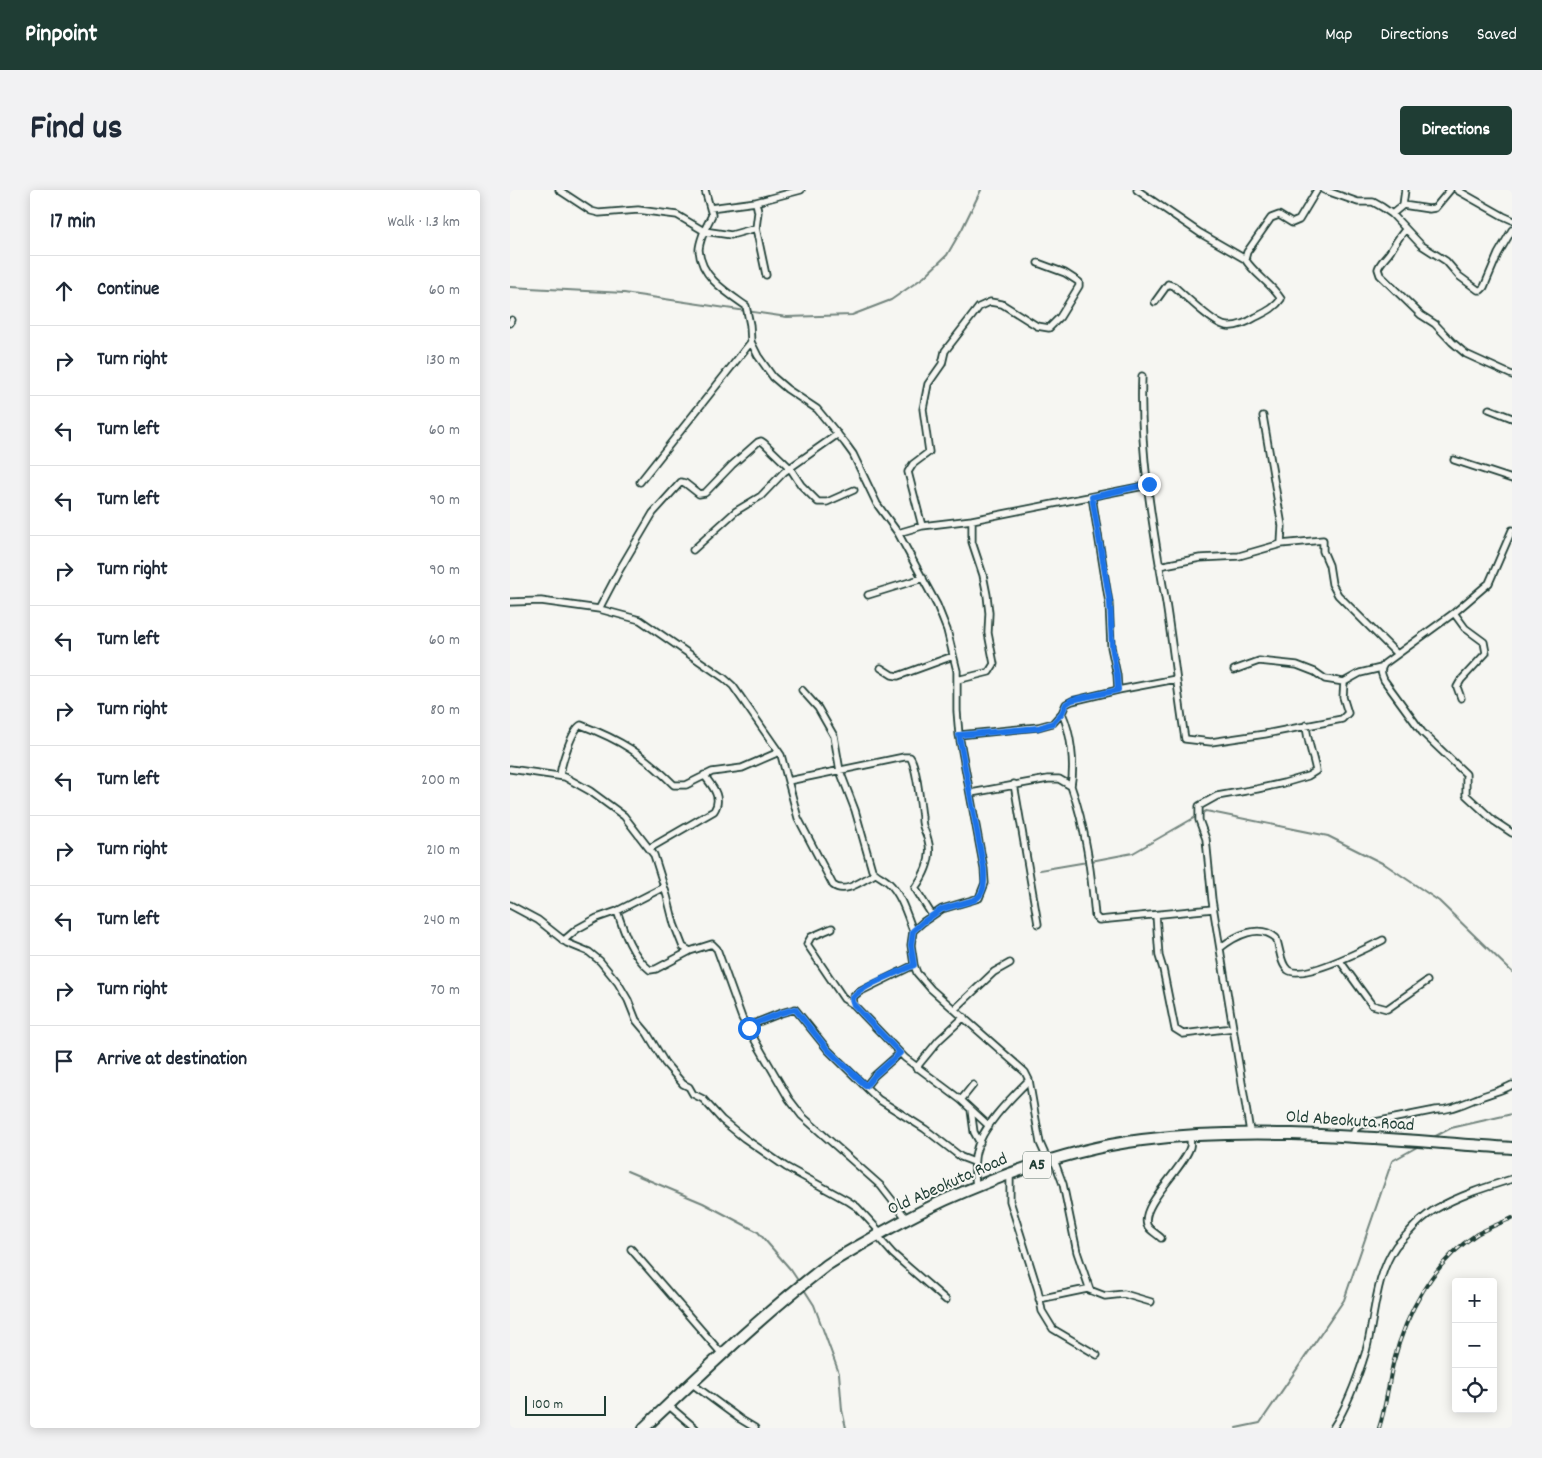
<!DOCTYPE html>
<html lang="en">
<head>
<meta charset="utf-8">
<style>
	body { margin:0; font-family:Dekko,sans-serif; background:#f2f2f3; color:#1f2937 }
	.controls { position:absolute; right:15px; bottom:15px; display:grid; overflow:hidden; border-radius:5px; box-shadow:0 2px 12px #0003 }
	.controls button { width:45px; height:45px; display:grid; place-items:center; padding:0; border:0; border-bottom:1px solid #e0e1e3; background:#fff; color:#1f2937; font:25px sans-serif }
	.scale { position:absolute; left:15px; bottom:12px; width:81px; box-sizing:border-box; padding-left:5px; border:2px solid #1f3d34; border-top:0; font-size:14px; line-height:18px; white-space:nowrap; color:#1f3d34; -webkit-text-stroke:4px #f6f6f2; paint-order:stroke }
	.stop { position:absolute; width:15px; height:15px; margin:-11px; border:4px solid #1a73e8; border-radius:50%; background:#fff }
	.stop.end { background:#1a73e8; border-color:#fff; box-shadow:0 1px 5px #0008 }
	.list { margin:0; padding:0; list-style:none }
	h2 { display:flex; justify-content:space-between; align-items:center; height:65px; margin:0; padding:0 20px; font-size:21px }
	h2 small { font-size:16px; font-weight:400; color:#747a83 }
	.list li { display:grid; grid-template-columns:32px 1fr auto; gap:15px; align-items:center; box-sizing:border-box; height:70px; padding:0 20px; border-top:1px solid #e0e1e3 }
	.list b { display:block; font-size:19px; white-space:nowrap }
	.list em { font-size:16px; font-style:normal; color:#747a83 }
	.icon { flex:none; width:28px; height:28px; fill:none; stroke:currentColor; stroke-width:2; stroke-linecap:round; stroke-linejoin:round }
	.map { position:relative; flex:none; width:1002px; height:1238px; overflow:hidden; border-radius:5px }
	header { display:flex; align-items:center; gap:30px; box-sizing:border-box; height:70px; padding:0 25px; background:#1f3d34; color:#fff }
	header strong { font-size:24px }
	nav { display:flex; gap:28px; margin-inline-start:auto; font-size:18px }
	.intro { display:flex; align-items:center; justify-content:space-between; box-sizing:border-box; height:120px; padding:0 30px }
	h1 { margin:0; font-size:35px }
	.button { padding:12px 22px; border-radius:5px; background:#1f3d34; color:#fff; font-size:18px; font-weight:700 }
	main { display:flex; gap:30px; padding:0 30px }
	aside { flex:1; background:#fff; border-radius:5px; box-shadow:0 2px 12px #0003 }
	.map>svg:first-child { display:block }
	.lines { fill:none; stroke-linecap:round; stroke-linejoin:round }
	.stream { stroke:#72847d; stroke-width:2 }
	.street-casing { stroke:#1f3d34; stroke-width:9 }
	.highway-casing { stroke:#1f3d34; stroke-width:14 }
	.street { stroke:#f6f6f2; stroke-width:5.5 }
	.highway { stroke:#f6f6f2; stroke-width:10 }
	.rail-casing { stroke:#1f3d34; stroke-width:4 }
	.rail { stroke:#f6f6f2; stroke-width:2; stroke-dasharray:5.5; stroke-linecap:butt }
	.route { stroke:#1a73e8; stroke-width:6 }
	.labels { text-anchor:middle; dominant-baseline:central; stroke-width:4; stroke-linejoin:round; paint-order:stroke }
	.shield { fill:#f6f6f2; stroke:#60746d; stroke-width:1 }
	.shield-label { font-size:16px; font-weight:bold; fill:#1f3d34 }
	.street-label { font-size:18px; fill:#1f3d34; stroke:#f6f6f2 }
</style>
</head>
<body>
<header>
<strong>Pinpoint</strong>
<nav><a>Map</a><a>Directions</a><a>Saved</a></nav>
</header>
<div class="intro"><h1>Find us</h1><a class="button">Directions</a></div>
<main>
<aside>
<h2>17 min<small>Walk · 1.3 km</small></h2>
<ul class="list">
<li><svg class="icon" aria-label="ahead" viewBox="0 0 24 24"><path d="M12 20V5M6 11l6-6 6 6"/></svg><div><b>Continue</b></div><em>60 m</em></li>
<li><svg class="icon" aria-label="right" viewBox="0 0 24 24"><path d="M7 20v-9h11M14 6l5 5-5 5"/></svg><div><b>Turn right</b></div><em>130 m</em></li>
<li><svg class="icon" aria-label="left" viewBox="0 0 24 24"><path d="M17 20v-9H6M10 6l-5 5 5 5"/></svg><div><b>Turn left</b></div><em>60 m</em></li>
<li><svg class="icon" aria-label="left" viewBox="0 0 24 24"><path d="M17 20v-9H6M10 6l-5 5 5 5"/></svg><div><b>Turn left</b></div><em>90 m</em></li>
<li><svg class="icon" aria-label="right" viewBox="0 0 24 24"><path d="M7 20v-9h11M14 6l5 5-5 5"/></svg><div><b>Turn right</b></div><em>90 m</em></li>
<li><svg class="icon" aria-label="left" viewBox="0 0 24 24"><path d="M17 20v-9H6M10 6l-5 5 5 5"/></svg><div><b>Turn left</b></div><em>60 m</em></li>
<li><svg class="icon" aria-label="right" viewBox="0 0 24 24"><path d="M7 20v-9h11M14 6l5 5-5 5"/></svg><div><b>Turn right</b></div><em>80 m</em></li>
<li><svg class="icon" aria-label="left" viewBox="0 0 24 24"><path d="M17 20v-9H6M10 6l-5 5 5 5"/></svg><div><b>Turn left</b></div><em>200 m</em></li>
<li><svg class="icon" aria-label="right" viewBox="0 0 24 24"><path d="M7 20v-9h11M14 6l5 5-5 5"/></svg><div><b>Turn right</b></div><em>210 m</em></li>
<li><svg class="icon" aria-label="left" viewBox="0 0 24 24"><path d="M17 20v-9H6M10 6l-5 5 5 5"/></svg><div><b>Turn left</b></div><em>240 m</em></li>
<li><svg class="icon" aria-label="right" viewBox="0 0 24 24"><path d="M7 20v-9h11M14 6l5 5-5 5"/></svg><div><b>Turn right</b></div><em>70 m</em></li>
<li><svg class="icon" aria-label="arrive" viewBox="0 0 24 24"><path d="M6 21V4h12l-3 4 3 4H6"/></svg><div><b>Arrive at destination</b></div></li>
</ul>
</aside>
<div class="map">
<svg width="1002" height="1238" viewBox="0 0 1002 1238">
	<rect width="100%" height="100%" fill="#f6f6f2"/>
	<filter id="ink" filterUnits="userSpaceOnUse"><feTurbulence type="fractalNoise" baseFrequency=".02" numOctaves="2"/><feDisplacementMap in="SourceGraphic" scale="10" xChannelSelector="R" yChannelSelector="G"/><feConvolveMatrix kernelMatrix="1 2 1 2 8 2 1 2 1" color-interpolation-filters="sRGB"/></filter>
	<g filter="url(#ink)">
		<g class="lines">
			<!-- stream -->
			<path class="stream" d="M0,97L114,103L277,127L342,125L381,110L414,87L437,65L452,39L471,0
				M581,671L623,663L696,621L818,646L876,675L929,711L1002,782
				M530,680L577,672
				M922,948L941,938L1002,924
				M117,981L193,1013L248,1042L281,1080L289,1092
				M295,1101L304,1115L329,1183L332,1220L336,1238
				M726,1238L750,1233L834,1110L882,971L907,957"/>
			<!-- street casing -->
			<g class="street-casing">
				<path id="street" d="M49,0L81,21L89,23L128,20L167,25L194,41C192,47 189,54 189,60C191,87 216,102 236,116L240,135L241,152L248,166L263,187L277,199L307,219L335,253L343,264L367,314L388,343L427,415L437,440L447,481V521L449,545L474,679L475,693L469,708L432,719L413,732L403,741L401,755L404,775L407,783L421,799L515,882L519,890L530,953L538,971
					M195,0L202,25L194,41L221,45L246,38L256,85
					M627,0L690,43L735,69
					M814,0L848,12H863L872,17L882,24L911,55L936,71L949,86L968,100H971L974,97L988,64L1002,40
					M947,0L993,26L1002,30
					M893,15L895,0
					M200,18L246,12L291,0
					M882,24L893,15L919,19L925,18L940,0
					M246,38L248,22L246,12
					M896,39C889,46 885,54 880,62C876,68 870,72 868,79L870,85L911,125L925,134L942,152L956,164L1002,185
					M645,112L658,94L664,96C674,105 706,136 717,136C727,137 738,132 746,127C756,122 765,118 771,109C761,93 745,85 735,69L737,62L761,28L769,25L782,33L789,30L807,0
					M0,133L2,130
					M632,186C629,261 643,339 656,413C663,458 668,504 675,549L701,552L755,544L832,529L838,523L833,507L834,492L850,483L871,478
					M979,219L1002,228
					M753,226L772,336L771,354
					M944,270L1002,289
					M130,292L241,152
					M412,336L398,282L403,274L419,262L413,219L418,194L432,174L435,161L469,117L480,112L492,114L527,136L539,138L550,127L569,96V92L555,83L528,73
					M1002,340L979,393L944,423L874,474C870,480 871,483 874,490L912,542L956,584V605L984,631L1002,643
					M388,343L412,336L462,330
					M183,360L226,321L251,306L274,282L328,244
					M649,376L690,368L729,366L771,354L813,350V361L819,375L822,394L828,405L887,464
					M358,405L413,388
					M0,412L31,411L89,419L130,430L214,488L223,496L271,565L288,628L323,695C335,705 353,690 365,684
					M89,419L110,379L143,323L171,292L175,293L189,304L195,303L222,275L248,252L251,251L254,253L280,278L291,295L308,312H317L344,300
					M944,423L955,438L974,452L976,463L951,490L947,497L951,508
					M371,478L382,485L388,486L443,466
					M724,480L749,471L787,475L805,482L815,489L834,492
					M447,490L479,482L484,474L478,443L479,423L477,405L473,385L462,352V330L639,295
					M292,500L308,518L324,546L330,581L345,620L362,680C366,685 372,687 378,692C391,704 397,725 403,741
					M608,500L666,489
					M552,523C561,543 565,574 561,596
					M449,545L528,537L543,533L552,523L556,514L562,511L608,500L607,485L601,457L599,413L582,307
					M0,579L55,587L80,601L114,626L144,665L157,706L164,734L173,757L180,761L202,754L207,759L232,828L279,909L292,926L371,996L396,1028
					M50,586C51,575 62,539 71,535C111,550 134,565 164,595H176L202,582L232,578L269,562
					M278,591L394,567H400C407,576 410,614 412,627C411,637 416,641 418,650C423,667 415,684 405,698L422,725
					M504,594L528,734
					M461,603L538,589H549L561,596C576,638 581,682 585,726L589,730L703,719
					M140,658L204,621C213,607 202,596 194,585
					M0,715L28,730L57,753L79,762L90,771L108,793L118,810L126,830L137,843L155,873L173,894L179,897L183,904L193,909L212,930L234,948L276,977L338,1011L347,1017L371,1043
					M107,721C114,742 122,766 140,780L146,779L180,761
					M646,725L649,766L653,779L665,839L673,844L723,838
					M322,738L301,747L297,754L334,809L344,815L395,868L451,910L479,936
					M53,751L67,739L87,728L107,721L154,697
					M710,758C725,746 749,733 766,748C770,757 770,774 778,780C793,791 857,758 873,750
					M830,771L859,811L862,815L877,819L917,791
					M344,815L343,807L349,802L404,775
					M445,819L484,782L500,773
					M238,836L271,823L285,819L318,860L368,909L415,939L451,967L464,972
					M406,878L429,850L454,827
					M356,896L364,886L390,863
					M451,910L463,895
					M461,920L464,942L470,953
					M740,942L702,710L696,649L689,630V616L707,606L747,599L774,593L798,586L806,581C803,565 797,551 796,535
					M842,948L845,939L850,935L926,920C942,920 954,913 968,908C980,903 991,901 1002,895
					M544,970L553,994L567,1062L580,1100
					M500,984V1011L528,1100L532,1121L543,1139L587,1165
					M466,997C465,985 463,973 466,962C472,936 501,908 519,890
					M367,1046L383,1064L436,1110
					M651,1048C647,1044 639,1040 637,1035C630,1015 674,978 680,957C681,953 680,950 680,946
					M121,1059L212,1164
					M529,1109L577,1099L595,1106L614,1104L641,1112
					M181,1193L230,1229L245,1238
					M158,1215L185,1238
					M823,1238C838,1215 848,1187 856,1161C865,1127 865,1086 886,1056C890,1051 895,1047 899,1042C906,1034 915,1026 924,1020C948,1006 976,997 1002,989"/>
			</g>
			<!-- highway casing -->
			<g class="highway-casing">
				<path id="highway" d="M134,1238C193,1182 252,1125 317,1075C329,1067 342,1060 354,1053C381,1037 407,1023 435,1010C496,983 566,958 632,950C755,935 879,950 1002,958"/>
			</g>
			<!-- street -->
			<use href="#street" class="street"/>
			<!-- highway -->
			<use href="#highway" class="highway"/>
			<!-- rail casing -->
			<g class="rail-casing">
				<path id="rail" d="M869,1238C876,1217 878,1195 883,1174C896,1123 922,1073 967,1044C978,1038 991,1033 1002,1028"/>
			</g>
			<!-- rail -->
			<use href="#rail" class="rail"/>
		</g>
	</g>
	<g class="lines" filter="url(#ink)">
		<!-- route -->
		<path class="route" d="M239,838L238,836L271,823L285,819L318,860L356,896L364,886L390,863L344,815L342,809C352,795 387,783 404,775L401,755L403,741L413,732L432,719L464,710C476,704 474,690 474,679L449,545L528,538L543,533L552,523L556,514L562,510L608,500L607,485L602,457L600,413L582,307L639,294"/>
	</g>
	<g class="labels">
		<!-- shield labels -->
		<rect class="shield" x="513" y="961.5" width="28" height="27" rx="4"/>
		<g class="shield-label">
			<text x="527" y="975">A5</text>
		</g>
		<!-- street labels -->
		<g class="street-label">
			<text transform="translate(840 932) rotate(4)">Old Abeokuta Road</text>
			<text transform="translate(438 995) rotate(-24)">Old Abeokuta Road</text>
		</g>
	</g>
</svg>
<div class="controls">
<button>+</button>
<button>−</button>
<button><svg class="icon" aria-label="locate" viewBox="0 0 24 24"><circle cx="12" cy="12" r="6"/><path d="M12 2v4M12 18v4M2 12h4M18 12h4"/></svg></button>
</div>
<div class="scale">100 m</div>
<div class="stop" style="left:239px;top:838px"></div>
<div class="stop end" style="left:639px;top:294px"></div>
</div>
</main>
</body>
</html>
